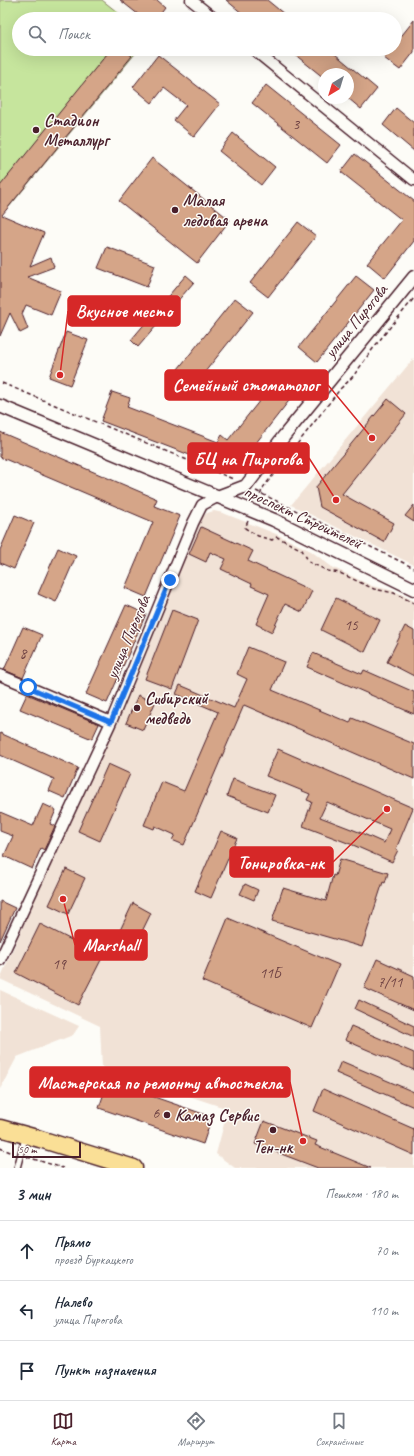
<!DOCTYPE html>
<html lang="ru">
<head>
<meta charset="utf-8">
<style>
	body { margin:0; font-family:Caveat,sans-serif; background:#f2f2f3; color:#1f2937 }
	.compass { position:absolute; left:318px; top:68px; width:36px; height:36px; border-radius:50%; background:#fff; box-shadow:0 4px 16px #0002; rotate:218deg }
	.scale { position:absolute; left:12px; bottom:10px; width:69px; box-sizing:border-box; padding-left:4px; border:2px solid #4a1f2b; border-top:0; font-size:11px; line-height:14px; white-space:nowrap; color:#4a1f2b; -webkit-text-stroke:3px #fdfcf7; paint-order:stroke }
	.stop { position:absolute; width:12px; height:12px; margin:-9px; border:3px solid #1a73e8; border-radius:50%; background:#fff }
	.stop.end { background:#1a73e8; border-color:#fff; box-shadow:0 1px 4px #0008 }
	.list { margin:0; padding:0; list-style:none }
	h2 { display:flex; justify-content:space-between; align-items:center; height:52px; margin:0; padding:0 16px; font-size:17px }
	h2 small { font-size:13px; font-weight:400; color:#747a83 }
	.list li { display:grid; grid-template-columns:26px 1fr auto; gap:12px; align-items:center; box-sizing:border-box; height:60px; padding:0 16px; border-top:1px solid #e0e1e3 }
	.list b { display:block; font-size:15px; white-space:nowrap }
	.list p { margin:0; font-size:13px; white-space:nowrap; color:#747a83 }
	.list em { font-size:13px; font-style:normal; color:#747a83 }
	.icon { flex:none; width:22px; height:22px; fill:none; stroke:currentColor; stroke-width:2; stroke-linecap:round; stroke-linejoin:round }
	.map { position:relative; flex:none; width:414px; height:1168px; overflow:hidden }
	.search { position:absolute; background:#fff; box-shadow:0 4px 16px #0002; left:12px; right:12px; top:12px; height:44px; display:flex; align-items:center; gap:10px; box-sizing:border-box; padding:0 14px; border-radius:22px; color:#747a83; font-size:15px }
	.sheet { height:232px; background:#fff }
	nav { display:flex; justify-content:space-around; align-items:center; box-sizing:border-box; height:56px; border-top:1px solid #e0e1e3; background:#fff; font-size:11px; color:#747a83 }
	nav a { display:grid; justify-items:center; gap:2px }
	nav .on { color:#4a1f2b }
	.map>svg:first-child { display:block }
	.built { fill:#f1e2d6 }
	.green { fill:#c6e59d; stroke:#888264 }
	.building { fill:#d5a588; stroke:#4a1f2b; fill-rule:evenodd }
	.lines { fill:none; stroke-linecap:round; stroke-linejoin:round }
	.service-casing { stroke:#4a1f2b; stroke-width:8 }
	.minor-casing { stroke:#4a1f2b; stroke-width:13 }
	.tertiary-casing { stroke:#4a1f2b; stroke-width:15 }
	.primary-casing { stroke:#4a1f2b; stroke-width:19 }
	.path { stroke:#4a1f2b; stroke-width:1.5; stroke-dasharray:4 3; stroke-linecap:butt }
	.service { stroke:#fdfcf7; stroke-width:5 }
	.minor { stroke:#fdfcf7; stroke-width:10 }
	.tertiary { stroke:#fdfcf7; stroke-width:12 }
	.primary { stroke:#fadf96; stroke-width:16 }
	.route { stroke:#1a73e8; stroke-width:5 }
	.poi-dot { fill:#4a1f2b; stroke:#fdfcf7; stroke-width:1.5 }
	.labels { text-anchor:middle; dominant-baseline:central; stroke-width:3; stroke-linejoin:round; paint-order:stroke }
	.number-label { font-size:15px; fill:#6d4042 }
	.poi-label { font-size:17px; font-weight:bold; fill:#4a1f2b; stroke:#fdfcf7; text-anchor:start }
	.street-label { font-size:17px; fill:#4a1f2b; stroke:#fdfcf7 }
	.leader { fill:none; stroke:#d62828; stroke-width:1.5 }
	.callout-dot { fill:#d62828; stroke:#fdfcf7; stroke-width:1.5 }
	.callout { fill:#d62828; stroke:#d62828; stroke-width:1.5 }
	.callout-label { font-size:18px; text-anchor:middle; font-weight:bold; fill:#fff }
</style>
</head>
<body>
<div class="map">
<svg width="414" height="1168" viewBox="0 0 414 1168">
	<rect width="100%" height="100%" fill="#fdfcf7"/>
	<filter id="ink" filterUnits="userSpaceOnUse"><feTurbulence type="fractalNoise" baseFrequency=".025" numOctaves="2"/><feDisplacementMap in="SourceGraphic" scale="8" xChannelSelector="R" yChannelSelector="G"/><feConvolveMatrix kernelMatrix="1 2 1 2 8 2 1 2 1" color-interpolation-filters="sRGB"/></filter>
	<g filter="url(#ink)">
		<!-- built -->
		<path class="built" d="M414,358V565L291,505Z
			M214,511L223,513L276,534L311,551L332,567L372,586L395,591L414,601V1168H235L216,1154L228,1109L102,1067L100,1026L0,979L202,517L207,513Z
			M0,990L79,1026L73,1035L17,1057L0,1089Z"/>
		<!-- green -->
		<path class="green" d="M0,0H102L126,19H19V49H139L9,207L0,203Z"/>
		<!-- building -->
		<path class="building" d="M120,0H157L165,7L156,19H144Z
			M226,0H267L290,19H249Z
			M414,20V52L400,70L384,58L391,49H395V44Z
			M111,49H123L132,56L2,215L44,233L30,266L51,257L54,267L27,277L61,291L51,315L26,305L22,314L28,329L20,333L10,313L0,336V186Z
			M288,49H329L377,89L361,109L348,98V74H324V78Z
			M158,55L220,104L194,137L174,120L186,105L164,88L152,103L133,87Z
			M266,85L341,145L327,163L252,103Z
			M396,108L414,123V151L383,125Z
			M233,133L275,167L261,185L219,151Z
			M355,154L414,201V241L385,278L367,263L402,220L341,172Z
			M152,158L230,220L197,263L119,201Z
			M298,222L316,236L268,297L250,283Z
			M107,247L155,265L147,287L98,268Z
			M186,275L194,282L138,347L131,340Z
			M356,276L374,290L317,362L299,347Z
			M235,298L253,312L196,383L178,369Z
			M66,332L88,340L70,385L49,377Z
			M281,374L299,388L241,462L236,465L225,466L213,464L101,421L112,392L130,398L127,407L218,442L222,435L228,440Z
			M388,399L406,414L342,494L394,523L384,542L320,507L316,487Z
			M0,432L157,499L154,506L180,516L146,597L125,588L153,522L0,457Z
			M414,505V522L405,516Z
			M15,515L34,523L14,569L0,563V550Z
			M201,527L253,551L248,561L312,591L302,612L285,604L272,632L256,624L269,594L251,586L252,584L221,569L226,559L210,552L206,562L189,554Z
			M58,548L76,556L56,602L38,594Z
			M336,598L380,620L365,652L321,630Z
			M126,605L146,614L107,703L86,694Z
			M172,610L198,620L172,689L145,679Z
			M405,626L414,631V676L387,662Z
			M23,627L42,635L23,678L4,670Z
			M248,647L284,662L272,690L350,723L352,718L414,744V779L244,705L184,845L172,840L175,835L155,826L154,829L144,825L162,782L184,791L218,712L176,694L180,685L234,708L247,679L237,674Z
			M313,653L362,674L364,670L414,692V714L307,667Z
			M27,694L99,724L92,739L20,709Z
			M138,695L155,703L143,730L126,723Z
			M0,733L78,768L65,798L49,791L54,779L0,755Z
			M278,749L413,808L396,849L398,850L392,862L353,845L303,826L312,802L307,800L310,794L266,776ZM327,802L390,829L384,843L359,832L320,817Z
			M108,764L130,774L100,841L78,831Z
			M233,779L275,795L268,812L227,796Z
			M43,804L56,810L50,824L55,826L44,850L41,848L32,869L4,856L13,836L0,831V812L33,826Z
			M221,831L237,838L211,898L195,891Z
			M340,859L388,873L385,883L383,882L362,947L272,921L283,888L326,901L333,875L335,876Z
			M66,869L85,878L68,914L49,905Z
			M245,884L258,890L254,900L240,894Z
			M0,901L15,908L0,941Z
			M133,903L151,913L131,954L113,945Z
			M228,918L339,965L312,1028L202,981Z
			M40,924L103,956L78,1005L16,973Z
			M377,959L414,976V1010L364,988Z
			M359,1000L414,1026V1037L355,1009Z
			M351,1026L414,1053V1070L345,1040Z
			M341,1061L414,1092V1107L336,1073Z
			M108,1081L212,1117L203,1144L99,1108Z
			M323,1089L414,1129V1155L314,1111Z
			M264,1121L317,1141L315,1145L371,1168H318L255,1144Z"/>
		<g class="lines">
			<!-- service casing -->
			<g class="service-casing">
				<path id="service" d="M17,1168L25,1138"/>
			</g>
			<!-- minor casing -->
			<g class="minor-casing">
				<path id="minor" d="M191,0L215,19
					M253,49L414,180
					M0,675L111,722
					M0,960L111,722L193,523L202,505L217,497"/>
			</g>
			<!-- tertiary casing -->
			<g class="tertiary-casing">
				<path id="tertiary" d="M0,406L274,520L414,589
					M217,497L246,486L284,436L414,277"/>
			</g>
			<!-- primary casing -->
			<g class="primary-casing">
				<path id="primary" d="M0,1128L40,1139L134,1168"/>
			</g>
			<!-- path -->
			<path class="path" d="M2,383L233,479
				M256,491L414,568
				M257,501L261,493L262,489L341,388C355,376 359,368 369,354C383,335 399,317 414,298
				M248,521L245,528L258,536L272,540L277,537L302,550L309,562L328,571L340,573L374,589L394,593L414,603
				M0,1148L13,1153
				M27,1157L63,1168"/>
			<!-- service -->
			<use href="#service" class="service"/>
			<!-- minor -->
			<use href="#minor" class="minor"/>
			<!-- tertiary -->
			<use href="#tertiary" class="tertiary"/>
			<!-- primary -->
			<use href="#primary" class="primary"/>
		</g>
	</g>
	<g class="lines" filter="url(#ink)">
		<!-- route -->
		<path class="route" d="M28,687L111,722L170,580"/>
	</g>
	<!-- markers -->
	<g class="poi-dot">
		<circle cx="36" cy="130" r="4"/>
		<circle cx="175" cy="210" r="4"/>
		<circle cx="137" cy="708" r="4"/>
		<circle cx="167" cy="1115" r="4"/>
		<circle cx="273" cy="1130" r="4"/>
	</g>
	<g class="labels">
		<!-- number labels -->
		<g class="number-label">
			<text x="296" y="124">3</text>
			<text x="351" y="625">15</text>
			<text x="23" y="653">8</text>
			<text x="59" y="964">19</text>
			<text x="270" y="973">11Б</text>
			<text x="390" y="982">7/11</text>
			<text x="156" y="1113">6</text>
		</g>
		<!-- poi labels -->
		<g class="poi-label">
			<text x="44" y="120">Стадион<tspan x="44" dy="20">Металлург</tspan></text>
			<text x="183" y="200">Малая<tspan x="183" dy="20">ледовая арена</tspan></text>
			<text x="145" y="698">Сибирский<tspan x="145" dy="20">медведь</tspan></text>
			<text x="175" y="1115">Камаз Сервис</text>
			<text x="273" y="1147" text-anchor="middle">Тен-нк</text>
		</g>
		<!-- street labels -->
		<g class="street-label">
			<text transform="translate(356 321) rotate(-51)">улица Пирогова</text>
			<text transform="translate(303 517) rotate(25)">проспект Строителей</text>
			<text transform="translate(128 637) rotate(-67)">улица Пирогова</text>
		</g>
	</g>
	<!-- callouts -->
	<path class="leader" d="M60 375L68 311M372 438L328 385M336 500L309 458M387 809L333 862M63 899L75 945M303 1141L290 1082"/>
	<g class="callout-dot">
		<circle cx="60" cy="375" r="4"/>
		<circle cx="372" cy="438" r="4"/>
		<circle cx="336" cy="500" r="4"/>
		<circle cx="387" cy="809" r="4"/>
		<circle cx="63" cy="899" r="4"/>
		<circle cx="303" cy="1141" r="4"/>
	</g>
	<g class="callout">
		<rect x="68" y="296" width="112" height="30" rx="4"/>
		<rect x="165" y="370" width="163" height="30" rx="4"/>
		<rect x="188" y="443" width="121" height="30" rx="4"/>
		<rect x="230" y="847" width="103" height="30" rx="4"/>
		<rect x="75" y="930" width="72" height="30" rx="4"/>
		<rect x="30" y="1067" width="260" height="30" rx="4"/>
	</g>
	<g class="callout-label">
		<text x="124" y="317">Вкусное место</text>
		<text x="246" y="391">Семейный стоматолог</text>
		<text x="248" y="465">БЦ на Пирогова</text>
		<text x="281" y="869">Тонировка-нк</text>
		<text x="111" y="951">Marshall</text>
		<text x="160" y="1089">Мастерская по ремонту автостекла</text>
	</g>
</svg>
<svg class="compass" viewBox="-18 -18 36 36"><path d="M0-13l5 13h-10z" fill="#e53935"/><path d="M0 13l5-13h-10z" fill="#747a83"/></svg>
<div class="scale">50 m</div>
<div class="stop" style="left:28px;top:687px"></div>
<div class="stop end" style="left:170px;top:580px"></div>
<div class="search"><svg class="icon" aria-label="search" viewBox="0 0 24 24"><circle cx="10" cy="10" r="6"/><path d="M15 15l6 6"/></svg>Поиск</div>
</div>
<section class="sheet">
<h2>3 мин<small>Пешком · 180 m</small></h2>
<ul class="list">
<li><svg class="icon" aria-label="ahead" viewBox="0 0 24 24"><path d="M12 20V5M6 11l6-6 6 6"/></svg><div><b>Прямо</b><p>проезд Буркацкого</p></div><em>70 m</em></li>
<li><svg class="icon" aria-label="left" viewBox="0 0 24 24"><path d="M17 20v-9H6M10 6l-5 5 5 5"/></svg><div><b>Налево</b><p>улица Пирогова</p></div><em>110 m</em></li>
<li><svg class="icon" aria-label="arrive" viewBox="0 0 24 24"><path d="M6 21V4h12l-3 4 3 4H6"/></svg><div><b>Пункт назначения</b></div></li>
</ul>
</section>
<nav>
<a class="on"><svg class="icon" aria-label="map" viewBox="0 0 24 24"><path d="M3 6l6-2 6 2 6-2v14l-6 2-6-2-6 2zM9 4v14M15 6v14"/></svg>Карта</a>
<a><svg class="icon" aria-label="directions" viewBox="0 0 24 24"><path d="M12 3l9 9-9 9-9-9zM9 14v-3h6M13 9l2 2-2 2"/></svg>Маршрут</a>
<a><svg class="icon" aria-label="saved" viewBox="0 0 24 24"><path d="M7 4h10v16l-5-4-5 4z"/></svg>Сохранённые</a>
</nav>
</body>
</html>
